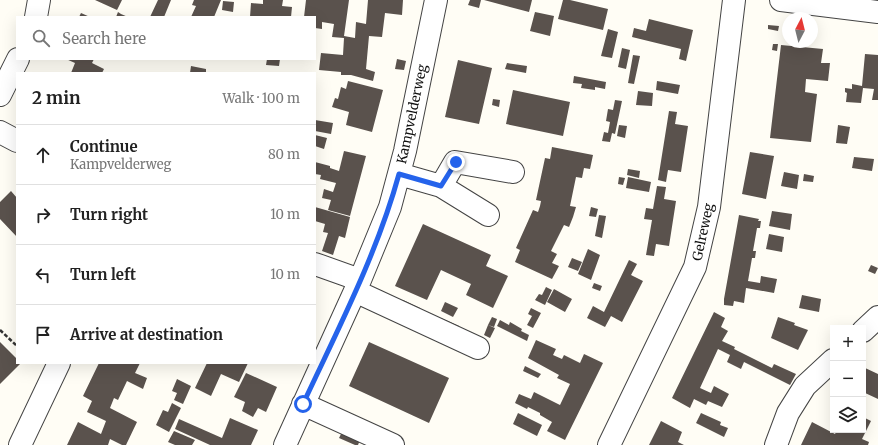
<!DOCTYPE html>
<html lang="en">
<head>
<meta charset="utf-8">
<style>
	body { margin:0; font-family:Merriweather,serif; background:#f6f6f6; color:#222 }
	.controls { position:absolute; right:12px; bottom:12px; display:grid; overflow:hidden; border-radius:0px; box-shadow:0 4px 16px #0002 }
	.controls button { width:36px; height:36px; display:grid; place-items:center; padding:0; border:0; border-bottom:1px solid #e0e0e0; background:#fff; color:#222; font:20px sans-serif }
	.compass { position:absolute; left:782px; top:12px; width:36px; height:36px; border-radius:50%; background:#fff; box-shadow:0 4px 16px #0002; rotate:7deg }
	.stop { position:absolute; width:12px; height:12px; margin:-9px; border:3px solid #2563eb; border-radius:50%; background:#fff }
	.stop.end { background:#2563eb; border-color:#fff; box-shadow:0 1px 4px #0008 }
	.list { margin:0; padding:0; list-style:none }
	h2 { display:flex; justify-content:space-between; align-items:center; height:52px; margin:0; padding:0 16px; font-size:17px }
	h2 small { font-size:13px; font-weight:400; color:#767676 }
	.list li { display:grid; grid-template-columns:26px 1fr auto; gap:12px; align-items:center; box-sizing:border-box; height:60px; padding:0 16px; border-top:1px solid #e0e0e0 }
	.list b { display:block; font-size:15px; white-space:nowrap }
	.list p { margin:0; font-size:13px; white-space:nowrap; color:#767676 }
	.list em { font-size:13px; font-style:normal; color:#767676 }
	.icon { flex:none; width:22px; height:22px; fill:none; stroke:currentColor; stroke-width:2; stroke-linecap:round; stroke-linejoin:round }
	.map { position:relative; flex:none; width:878px; height:445px; overflow:hidden }
	.search { position:absolute; background:#fff; box-shadow:0 4px 16px #0002; left:16px; top:16px; width:300px; height:44px; display:flex; align-items:center; gap:10px; box-sizing:border-box; padding:0 14px; border-radius:0px; color:#767676; font-size:15px }
	.panel { position:absolute; background:#fff; box-shadow:0 4px 16px #0002; left:16px; top:72px; width:300px; height:292px; border-radius:0px }
	.map>svg:first-child { display:block }
	.building { fill:#5a524d }
	.lines { fill:none; stroke-linecap:round; stroke-linejoin:round }
	.minor-casing { stroke:#444; stroke-width:24 }
	.path { stroke:#333; stroke-width:2.5; stroke-dasharray:4 2; stroke-linecap:butt }
	.minor { stroke:#fff; stroke-width:22 }
	.route { stroke:#2563eb; stroke-width:5 }
	.labels { text-anchor:middle; dominant-baseline:central; stroke-width:4; stroke-linejoin:round; paint-order:stroke }
	.street-label { font-size:13px; fill:#111; stroke:#fff }
</style>
</head>
<body>
<div class="map">
<svg width="878" height="445" viewBox="0 0 878 445">
	<rect width="100%" height="100%" fill="#fffdf5"/>
	<!-- building -->
	<path class="building" d="M95,0H122L117,10Z
		M158,0H171L164,17H150Z
		M194,0H221L214,17H191L196,6L192,5Z
		M263,0H283L282,6L292,7L291,17H250L251,3L263,4Z
		M306,0H349L344,36L355,38L356,22L366,24L368,0H403L402,15L385,13L382,37L369,36L366,69L375,72L373,81L351,75H341V72L319,70L321,53L343,55L344,38L332,37L334,24L322,22V29L315,28V17H304Z
		M470,0H481L479,8L468,5Z
		M484,0H532L529,12Z
		M563,0H570L608,9L603,30L558,19Z
		M223,1L234,2L233,12L222,10Z
		M118,12L121,14L128,17H116Z
		M535,12L554,16L550,36L530,31Z
		M81,13L90,17H79Z
		M649,19L693,30L686,61L679,59L681,49L632,37L634,28L646,31Z
		M768,25L779,26L778,31L768,29Z
		M608,29L618,32L612,58L601,56Z
		M773,44H778L777,51L772,50Z
		M781,45L823,49L821,63H830L828,81L806,79L805,92L817,94L811,142L770,138Z
		M622,48L630,50L626,69L618,67Z
		M865,54L878,55V100H872L874,89L863,88L861,103L846,102L847,93L845,92V88L852,89V84L862,86Z
		M633,55L640,56L634,84L628,83Z
		M66,59H94L92,63L104,69L102,73H71L75,63Z
		M267,59H280L279,66L266,65Z
		M397,59L406,61L404,70L395,69Z
		M458,60L492,68L479,124L445,117Z
		M507,63L527,66L526,73L505,69Z
		M191,66L206,69V73H190Z
		M574,76L606,82L605,89L595,87V90L581,88L582,84L573,83Z
		M348,81L383,90L372,132L346,125L349,112L332,107L335,98L338,99L341,87L346,89Z
		M657,81L680,85L678,94L656,90Z
		M513,90L570,102L563,136L506,124Z
		M638,91L653,93L652,106L636,105Z
		M493,99L500,100L499,107L492,105Z
		M615,100L622,101L615,134L612,133L610,142L602,141L604,132L608,133L610,122L606,121L608,109L613,110Z
		M669,111L677,112L675,124L688,126L681,172L668,170L666,182L658,180Z
		M315,120L333,123L331,134L315,131Z
		M619,125L627,126L625,138L617,136Z
		M838,125L850,127L847,144L836,143Z
		M315,135L327,138L324,149L315,146Z
		M552,147L593,155L590,169L584,168L582,178L576,177L570,206L576,207L573,217L569,227L564,225L551,251L557,254L552,263L559,266L552,279L515,262L520,250L516,248L533,210L538,212L540,206L541,201L536,200L545,158L550,159Z
		M344,151L366,156L350,216L328,210L331,200L322,198L324,189L333,192L336,183L320,179L321,175L315,174V162L330,166V168L339,171Z
		M750,152L774,156L766,199L742,194Z
		M854,157L874,159L872,171L852,168Z
		M628,169L640,171L639,178L627,175Z
		M784,172L799,175L797,189L781,186Z
		M804,174L814,176L813,182L803,181Z
		M619,177L625,178L623,185L618,184Z
		M628,177L651,182L649,192L626,188Z
		M657,186L666,187L664,199L676,201L669,246L656,244L654,256L646,255L652,220L644,219L646,208L653,209Z
		M11,191L17,198V237L0,219V202Z
		M315,207L350,217L345,238L339,236L333,255L322,251L328,233L323,232L325,224L315,221Z
		M591,207L598,209L596,217L589,216Z
		M772,211L792,214L790,230L769,226Z
		M599,215L606,216L602,238L595,236Z
		M739,215L759,219L758,221H761L760,228H757L753,251H756L755,258H752L748,281L760,283L761,276L777,279L774,293L746,288L744,303L734,301L733,306L724,305V299Z
		M423,224L491,255L486,266L508,276L493,308L466,295L471,284L441,270L427,300L395,286Z
		M769,234L784,237L782,252L766,249Z
		M588,249L600,255L591,280L578,274Z
		M572,258L582,262L578,271L568,267Z
		M629,260L637,264L631,275L643,281L622,322L611,316L605,327L587,318L593,306L604,312Z
		M871,265L878,268L875,274L868,271Z
		M594,283L602,286L600,291L592,288Z
		M546,287L552,290L545,305L535,300L539,294L542,295Z
		M554,289L572,299L565,312L547,302Z
		M802,295L821,299L819,312L799,308Z
		M403,300L420,308L418,314L400,306Z
		M445,302L458,308L453,317L441,311Z
		M531,308L541,313L533,328L527,325L532,316L528,314Z
		M714,312L725,318L721,327L728,331L722,341L735,347L734,349L772,368L774,364L796,374L790,385L744,362L741,369L727,362L730,355L718,349L700,388L711,393L714,386L729,394L722,407L708,401L706,405L694,399L690,408L672,398Z
		M492,317L497,319L494,327L488,325Z
		M778,317L795,323L794,325L808,330L798,350L771,338Z
		M441,318L459,326L457,332L439,324Z
		M500,320L509,325L510,322L522,329L521,331L529,335L527,341L497,326Z
		M488,325L495,328L490,338L484,335Z
		M536,340L556,349L553,355L562,359L564,355L580,363L584,354L603,363L565,440L547,431L552,422L540,415V413L528,407L527,409L515,403L519,394L531,399L534,392L560,405L570,384L557,378L559,375L528,358Z
		M0,342L17,359V363H21L0,384Z
		M369,342L449,378L429,423L349,386Z
		M99,363H140L135,373L147,378L143,389L127,381L118,400L114,398L110,408L137,422L126,445H122L110,439L108,445H67L78,422L101,434L106,421L87,412L92,401L83,396Z
		M207,363H248L239,382L221,374L211,396L195,388Z
		M525,366L541,374L538,378L523,371Z
		M863,367L878,374V399L863,392Z
		M246,373L277,387L266,412L258,408L253,417L242,411L245,402L234,397Z
		M177,379L191,386L183,404L174,400L177,393L172,391Z
		M172,403L181,408L169,432L156,425L163,410L168,412Z
		M518,413L542,425L537,436L513,424Z
		M701,413L721,422L720,425L728,428L724,437L696,423Z
		M863,417L871,421L862,439L869,442L868,445H801L812,422L835,434L837,430H863Z
		M230,418L258,430L251,445H210L175,429L179,419L222,438Z
		M661,421L682,432L678,442L684,445H649Z
		M174,431L195,440L192,445H175L168,442Z
		M342,432L360,440L358,445H355L339,438Z"/>
	<g class="lines">
		<!-- minor casing -->
		<g class="minor-casing">
			<path id="minor" d="M781,0L878,12
				M36,17L39,0
				M0,95L18,59
				M0,132L17,141
				M399,174L441,186L488,215
				M441,186L455,162L513,172
				M315,264L360,280
				M355,291L478,348
				M863,331L878,317
				M303,404L393,445
				M20,445L59,363
				M285,445L360,280L390,207L405,151L436,0
				M609,445L695,267L709,207L734,0
				M776,445L788,413L805,386L833,360"/>
		</g>
		<!-- path -->
		<path class="path" d="M0,330L17,346"/>
		<!-- minor -->
		<use href="#minor" class="minor"/>
	</g>
	<g class="lines">
		<!-- route -->
		<path class="route" d="M303,404C338,329 377,254 399,174L441,186L456,162"/>
	</g>
	<g class="labels">
		<!-- street labels -->
		<g class="street-label">
			<text transform="translate(412 114) rotate(-78)">Kampvelderweg</text>
			<text transform="translate(703 232) rotate(-78)">Gelreweg</text>
		</g>
	</g>
</svg>
<div class="controls">
<button>+</button>
<button>−</button>
<button><svg class="icon" aria-label="layers" viewBox="0 0 24 24"><path d="M12 4l9 5-9 5-9-5zM3 14l9 5 9-5"/></svg></button>
</div>
<svg class="compass" viewBox="-18 -18 36 36"><path d="M0-13l5 13h-10z" fill="#e53935"/><path d="M0 13l5-13h-10z" fill="#767676"/></svg>
<div class="stop" style="left:303px;top:404px"></div>
<div class="stop end" style="left:456px;top:162px"></div>
<div class="search"><svg class="icon" aria-label="search" viewBox="0 0 24 24"><circle cx="10" cy="10" r="6"/><path d="M15 15l6 6"/></svg>Search here</div>
<section class="panel">
<h2>2 min<small>Walk · 100 m</small></h2>
<ul class="list">
<li><svg class="icon" aria-label="ahead" viewBox="0 0 24 24"><path d="M12 20V5M6 11l6-6 6 6"/></svg><div><b>Continue</b><p>Kampvelderweg</p></div><em>80 m</em></li>
<li><svg class="icon" aria-label="right" viewBox="0 0 24 24"><path d="M7 20v-9h11M14 6l5 5-5 5"/></svg><div><b>Turn right</b></div><em>10 m</em></li>
<li><svg class="icon" aria-label="left" viewBox="0 0 24 24"><path d="M17 20v-9H6M10 6l-5 5 5 5"/></svg><div><b>Turn left</b></div><em>10 m</em></li>
<li><svg class="icon" aria-label="arrive" viewBox="0 0 24 24"><path d="M6 21V4h12l-3 4 3 4H6"/></svg><div><b>Arrive at destination</b></div></li>
</ul>
</section>
</div>
</body>
</html>
